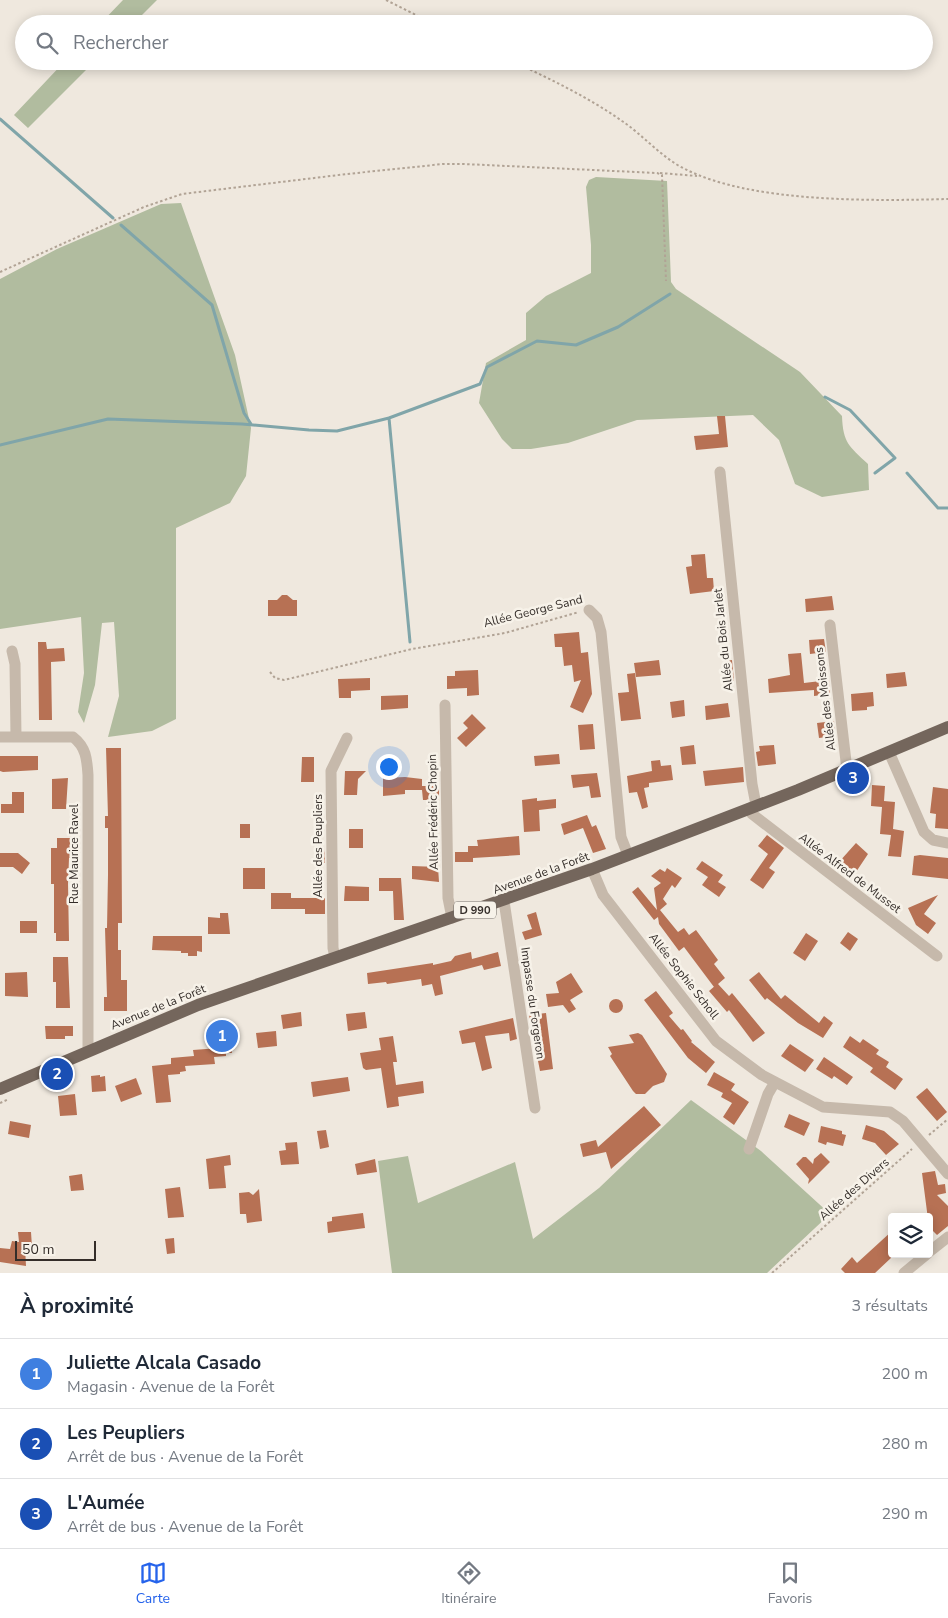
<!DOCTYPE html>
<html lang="fr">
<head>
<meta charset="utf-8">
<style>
	body { margin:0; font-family:"Nunito Sans",sans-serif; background:#f6f6f7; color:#1f2937 }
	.controls { position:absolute; right:15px; bottom:15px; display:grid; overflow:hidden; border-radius:5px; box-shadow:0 2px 12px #0003 }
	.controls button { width:45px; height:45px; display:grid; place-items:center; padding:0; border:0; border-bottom:1px solid #e0e1e3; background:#fff; color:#1f2937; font:25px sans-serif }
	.scale { position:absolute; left:15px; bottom:12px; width:81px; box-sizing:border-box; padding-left:5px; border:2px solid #342d29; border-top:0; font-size:14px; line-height:18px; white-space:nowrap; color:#342d29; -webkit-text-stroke:4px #f7f2e9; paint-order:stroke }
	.you { position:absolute; left:388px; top:766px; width:18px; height:18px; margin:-12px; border:4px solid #fff; border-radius:50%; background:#1a73e8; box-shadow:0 0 0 8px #1a73e833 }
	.badge { display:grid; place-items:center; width:32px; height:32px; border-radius:50%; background:#2563eb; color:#fff; font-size:16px; font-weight:700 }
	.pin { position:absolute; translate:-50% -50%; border:2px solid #fff; box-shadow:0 1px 5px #0006 }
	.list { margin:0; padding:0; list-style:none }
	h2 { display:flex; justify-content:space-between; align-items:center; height:65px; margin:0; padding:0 20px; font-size:21px }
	h2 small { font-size:16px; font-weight:400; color:#747a83 }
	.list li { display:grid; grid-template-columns:32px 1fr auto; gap:15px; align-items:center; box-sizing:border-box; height:70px; padding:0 20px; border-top:1px solid #e0e1e3 }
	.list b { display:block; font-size:19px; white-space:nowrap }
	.list p { margin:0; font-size:16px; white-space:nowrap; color:#747a83 }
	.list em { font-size:16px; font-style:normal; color:#747a83 }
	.icon { flex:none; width:28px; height:28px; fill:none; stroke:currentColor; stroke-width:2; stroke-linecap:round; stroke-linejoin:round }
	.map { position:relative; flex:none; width:948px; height:1273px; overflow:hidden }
	.search { position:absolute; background:#fff; box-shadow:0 2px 12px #0003; left:15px; right:15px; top:15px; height:55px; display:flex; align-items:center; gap:12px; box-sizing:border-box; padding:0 18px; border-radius:28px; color:#747a83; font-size:19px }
	.sheet { height:275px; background:#fff }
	nav { display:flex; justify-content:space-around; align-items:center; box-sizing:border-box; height:70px; border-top:1px solid #e0e1e3; background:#fff; font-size:14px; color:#747a83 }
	nav a { display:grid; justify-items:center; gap:2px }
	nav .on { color:#2563eb }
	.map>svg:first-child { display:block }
	.green { fill:#b1bc9f }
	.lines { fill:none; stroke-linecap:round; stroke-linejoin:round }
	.stream { stroke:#80a5a9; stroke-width:3 }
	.building { fill:#b77154 }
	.path { stroke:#b1a395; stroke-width:2; stroke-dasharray:2.5 2.5; stroke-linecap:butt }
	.minor { stroke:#c6b9ab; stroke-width:11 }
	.major { stroke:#74665c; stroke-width:12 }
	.labels { text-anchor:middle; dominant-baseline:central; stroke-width:5; stroke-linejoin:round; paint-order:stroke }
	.shield { fill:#f7f2e9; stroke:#6e6863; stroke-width:1 }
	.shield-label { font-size:11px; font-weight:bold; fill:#342d29 }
	.street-label { font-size:12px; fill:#342d29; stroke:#f7f2e9 }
</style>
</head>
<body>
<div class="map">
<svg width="948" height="1273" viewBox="0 0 948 1273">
	<rect width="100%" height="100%" fill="#efe8de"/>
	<!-- green -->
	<path class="green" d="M123,0H157L133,24H100Z
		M65,61H95L28,128L14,115Z
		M596,177L667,181L671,282L676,289L800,372L842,416C843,443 849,446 868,464L869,490L822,497L795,484L779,440L753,415L637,420L568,443L531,449H512L502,439L479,403L486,363L526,340V313L546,296L591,273V245L586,187L589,180Z
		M181,203L235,355L251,428L246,476L230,503L176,528V719L152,731L108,737L119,696L114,622L102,623L95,685L84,723L78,712L84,673L81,617L0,629V279L57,249L161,204Z
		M691,1100L761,1151L830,1214L767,1273H392L378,1161L408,1156L418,1203L515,1162L533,1239L599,1188Z"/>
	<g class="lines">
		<!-- stream -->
		<path class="stream" d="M0,119L113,218
			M121,225L212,305L244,413L251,424
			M825,397L850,410L895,458L875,473
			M389,418L480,384L487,367L537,341L576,345L618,327L670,294
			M0,445L108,419L242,424L309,430L337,431L389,418L410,642
			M907,473L938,508H948"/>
	</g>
	<!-- building -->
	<path class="building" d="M717,416H725L728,447L696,450L694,436L719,434Z
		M705,554L707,578H713L714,591L690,594L686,567L692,566L691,555Z
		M282,595H287L293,600H297V616H268V600H277Z
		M832,596L834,610L806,612L805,599Z
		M579,632L581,653L588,652L592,694L583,713L570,707L581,680L574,682L572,665L564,666L562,647H555L554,634Z
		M824,639L826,652L810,654L809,640Z
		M38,642H46L47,649L64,648L65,661L51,662L52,720H39Z
		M801,653L804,683L829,680L830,694L814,696V690L769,693L768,679L790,675L788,654Z
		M659,660L661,675L636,677L634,663Z
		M732,660L734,681L727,682L725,661Z
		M478,670L479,695L467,696V688L447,689V676H455V671Z
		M905,672L907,686L887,688L886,674Z
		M635,673L641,719L621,721L618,693L629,692L627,674Z
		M370,678V690L351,691V698H339L338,679Z
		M873,692L874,706L867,707V710L852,711L851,694Z
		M408,695V708L381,710V696Z
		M684,700L685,716L672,718L670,702Z
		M728,703L730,717L706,720L705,706Z
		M472,714L486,728L466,747L457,738L468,728L463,723Z
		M834,721L835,736L819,738L817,723Z
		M593,724L595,749L580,750L578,725Z
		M694,745L696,764L682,765L680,747Z
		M774,745L776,764L758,766L756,752L760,751L759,746Z
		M106,748H121L122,923H118V950H121V980H127V1011H104V997H107L105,928H107L108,875V828H105V816H108Z
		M559,754L560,764L535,766L534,756Z
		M0,756H38V770L3,772L0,771Z
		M302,757H314V782H301Z
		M660,760L661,766L671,765L673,780L649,783V787L644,788L648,807L642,809L637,792L629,793L627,776L652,771L651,761Z
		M743,767L744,782L705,786L703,771Z
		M345,771H366L358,779L357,795H344Z
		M597,773L601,797L591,798L589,786L573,788L571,775Z
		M405,777L422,779V786H439V800H423L422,790H405V794L383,796V778Z
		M68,778L66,809H52V779Z
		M872,785L885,786L884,801L895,802L893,829L904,831L901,857L888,856L891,835L880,834L882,807L871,806Z
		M933,787L948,789V829L935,828L936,814L930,813Z
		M12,792H24V813H1V804H12Z
		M537,798V801L556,799V808L539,810L540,831L524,832L522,800Z
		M587,815L592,827L596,825L606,849L593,853L583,828L564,835L561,824Z
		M240,824H250V838H240Z
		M349,829H363V848H349Z
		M767,835L784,848L769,868L775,872L763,889L750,880L768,854L758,846Z
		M519,836L520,855L473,858V862H455V852H468V846H478L477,840Z
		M57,838H70L72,845V858H69L68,884L69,941H56V933H54V884H51V848H57Z
		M856,843L868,854L854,875L839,862Z
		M315,848H324L325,863H315Z
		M0,853H18L30,863L22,874L13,867H0Z
		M920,855L948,858V879L912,875L914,856Z
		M702,861L723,875L718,882L726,887L719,897L702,885L708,877L696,869Z
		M412,866L438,867L439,882L412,879Z
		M243,868H265V889H243Z
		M667,868L682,878L675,888L672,885L663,899L667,904L660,910L678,932L684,928L689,935L696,930L718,960L714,964L725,978L718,984L729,996L732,993L765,1033L753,1042L729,1010L727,1012L709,991L716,985L714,987L684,947L679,951L659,924L658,917L654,920L632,892L638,887L657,910L654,888L661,883L651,876L660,869L665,872Z
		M379,878H401L404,920H394L393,891H379Z
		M345,886L369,887V901H344Z
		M271,893H291V898H325V914H305V909H271Z
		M938,895L924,914L936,923L928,934L916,925L908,908Z
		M536,912L542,935L525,940L522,932L532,929L527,915Z
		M220,913H228L230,934H208V917L220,918Z
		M20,921H37V933H20Z
		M848,932L858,939L850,951L840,943Z
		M806,933L818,941L805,961L793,953Z
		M153,936H202V952L197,951V956H188V953H181V951L152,950Z
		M471,952L472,959L498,952L501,966L484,970L482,965L440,976L443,994L435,996L432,984L422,986L421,979L387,984L386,982L368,984L367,973L433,963V965L451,961L455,956Z
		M53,957H68L70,1008H56V982H53Z
		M27,972L28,997L5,996V973Z
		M759,972L781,999L785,995L819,1023L824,1016L833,1023L823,1038L798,1023L767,998L765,1000L749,980Z
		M571,973L583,992L570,1000L576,1009L569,1013L563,1005L548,1007L546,994L559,993L556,982Z
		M656,991L673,1013L669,1016L681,1030L683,1029L692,1041L691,1042L715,1062L706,1073L688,1058L644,1000Z
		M609 1006a7 7 0 1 1 14 0a7 7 0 1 1-14 0Z
		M301,1012L302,1026L283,1029L281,1015Z
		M365,1012L367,1028L348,1031L346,1014Z
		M546,1013L553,1069L540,1071L529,1015Z
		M513,1018L517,1039L510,1041L509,1033L485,1036L492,1068L482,1071L475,1042L462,1044L459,1031Z
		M45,1026H73V1036H65V1039H46Z
		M276,1031L277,1046L258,1048L256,1033Z
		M229,1032L232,1053H226V1056L214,1057L215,1064L185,1066L186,1071L180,1072V1074L168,1075L171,1102L156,1103L152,1066L171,1064V1058L194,1056L193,1050L219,1048L217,1034Z
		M638,1033L642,1035L667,1074L664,1082L653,1086L645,1094H636L633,1091L610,1056L612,1054L608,1047L634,1043L629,1035Z
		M393,1036L397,1062H393L396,1085L423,1081L424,1093L398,1097L399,1106L387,1108L381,1068L366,1070L363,1068L360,1053L381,1050L379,1038Z
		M850,1036L860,1043L863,1039L879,1050L876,1054L889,1062L886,1067L903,1079L895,1090L870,1072L873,1068L843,1047Z
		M790,1044L814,1060L805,1072L781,1056Z
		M824,1057L853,1077L847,1085L834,1076L832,1079L816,1069Z
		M714,1072L735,1084L731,1090L749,1102L734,1125L723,1117L732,1103L721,1097L723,1093L707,1085Z
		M100,1075V1077L105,1076L106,1091L92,1092L91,1076Z
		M348,1077L350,1091L313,1097L311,1082Z
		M136,1078L142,1094L121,1102L115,1086Z
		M927,1088L947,1112L937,1121L916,1097Z
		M75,1094L77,1115L60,1116L58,1096Z
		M644,1106L661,1125L611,1169L606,1152L583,1157L580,1144L596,1140L598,1147Z
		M789,1114L810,1123L804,1136L784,1127Z
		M10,1121L31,1125L29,1138L8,1134Z
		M866,1125L884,1131L899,1144L886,1155L875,1143L862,1139Z
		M821,1126L842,1131V1134L846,1135L843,1146L827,1142L826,1145L818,1142Z
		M326,1130L329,1147L320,1149L317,1131Z
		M297,1142L299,1164L281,1165L279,1151L286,1150L285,1143Z
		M821,1153L830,1162L808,1184L809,1179L796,1164L803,1157H806L813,1164L814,1159Z
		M230,1155L231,1165L224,1166L226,1188L209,1189L206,1159Z
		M375,1159L377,1172L357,1175L355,1164Z
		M935,1171L938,1185L945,1184L946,1193L937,1195L948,1206V1226L937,1235L929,1227L922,1173Z
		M82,1174L84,1190L71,1191L69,1176Z
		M180,1187L184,1217L168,1218L165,1189Z
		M259,1189L262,1221L247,1223L246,1214H240L239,1193L249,1192L253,1195Z
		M363,1213L365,1228L328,1233L327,1222L332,1221V1217Z
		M892,1231V1257L875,1273H845L841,1269L852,1257L857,1263Z
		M18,1232H31L32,1247H25L26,1266L0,1262V1248L10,1249L12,1241L19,1242Z
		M174,1238L175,1253L167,1254L165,1239Z"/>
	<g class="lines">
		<!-- path -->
		<path class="path" d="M386,0L434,24
			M512,61C550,79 588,97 622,121C643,135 662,158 685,169C752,203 873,201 948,199
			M660,173L697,176
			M0,272L144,207L182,194L347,174L443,164H464L657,173L662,175L666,281
			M270,672L275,678L284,680L412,649L505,633L579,612
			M0,1103L9,1099
			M929,1135L948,1119
			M772,1273L912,1149"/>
		<!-- minor -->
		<path class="minor" d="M720,472L752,784L756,805
			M589,610L597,618L601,632L621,837L628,855
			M830,625L847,770
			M12,651L15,664L16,737
			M445,705L448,898L452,918
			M0,737H73C86,747 87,759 88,775V1050
			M889,752L924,832L933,840L948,843
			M750,808L752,814L937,956
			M592,869L603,895L716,1041L762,1075L823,1107L890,1112L903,1121L948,1174
			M504,901L535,1108
			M335,957L333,948L331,771L347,738
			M749,1149L768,1094L775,1082
			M929,1252L948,1237
			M904,1273L927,1254"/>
		<!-- major -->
		<path class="major" d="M0,1089L198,1005L592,869L798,790L948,727"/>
	</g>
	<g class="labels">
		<!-- shield labels -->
		<rect class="shield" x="454" y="901.5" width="42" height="17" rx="4"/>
		<g class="shield-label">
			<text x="475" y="910">D 990</text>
		</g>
		<!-- street labels -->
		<g class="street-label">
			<text transform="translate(533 611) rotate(-14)">Allée George Sand</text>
			<text transform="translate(723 640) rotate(-96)">Allée du Bois Jarlet</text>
			<text transform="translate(825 699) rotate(-97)">Allée des Moissons</text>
			<text transform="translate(433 812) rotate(-91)">Allée Frédéric Chopin</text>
			<text transform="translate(318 846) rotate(-90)">Allée des Peupliers</text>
			<text transform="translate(74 854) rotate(-90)">Rue Maurice Ravel</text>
			<text transform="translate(541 873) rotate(-20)">Avenue de la Forêt</text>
			<text transform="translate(850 873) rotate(37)">Allée Alfred de Musset</text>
			<text transform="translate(684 976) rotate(52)">Allée Sophie Scholl</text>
			<text transform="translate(533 1003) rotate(82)">Impasse du Forgeron</text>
			<text transform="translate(158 1007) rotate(-22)">Avenue de la Forêt</text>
			<text transform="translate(854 1189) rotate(-41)">Allée des Divers</text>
		</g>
	</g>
</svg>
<div class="controls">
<button><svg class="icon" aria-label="layers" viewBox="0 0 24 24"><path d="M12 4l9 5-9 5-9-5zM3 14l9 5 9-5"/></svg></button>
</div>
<div class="scale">50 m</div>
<div class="you"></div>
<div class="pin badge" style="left:222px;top:1036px;background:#3f7fe0">1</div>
<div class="pin badge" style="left:57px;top:1074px;background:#1a4fb4">2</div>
<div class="pin badge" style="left:853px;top:778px;background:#1a4fb4">3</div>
<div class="search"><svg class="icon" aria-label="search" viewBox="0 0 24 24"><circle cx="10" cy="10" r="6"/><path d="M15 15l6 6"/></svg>Rechercher</div>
</div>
<section class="sheet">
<h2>À proximité<small>3 résultats</small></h2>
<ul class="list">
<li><span class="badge" style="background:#3f7fe0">1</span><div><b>Juliette Alcala Casado</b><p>Magasin · Avenue de la Forêt</p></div><em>200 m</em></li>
<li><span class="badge" style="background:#1a4fb4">2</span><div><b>Les Peupliers</b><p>Arrêt de bus · Avenue de la Forêt</p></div><em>280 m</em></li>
<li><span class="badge" style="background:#1a4fb4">3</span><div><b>L'Aumée</b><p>Arrêt de bus · Avenue de la Forêt</p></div><em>290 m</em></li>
</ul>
</section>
<nav>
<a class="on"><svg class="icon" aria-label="map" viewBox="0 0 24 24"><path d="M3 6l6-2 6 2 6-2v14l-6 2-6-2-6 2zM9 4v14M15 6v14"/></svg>Carte</a>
<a><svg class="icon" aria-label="directions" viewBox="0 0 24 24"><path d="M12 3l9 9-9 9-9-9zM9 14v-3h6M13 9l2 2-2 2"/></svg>Itinéraire</a>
<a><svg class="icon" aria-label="saved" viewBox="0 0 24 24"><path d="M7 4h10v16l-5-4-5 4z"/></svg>Favoris</a>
</nav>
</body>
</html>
